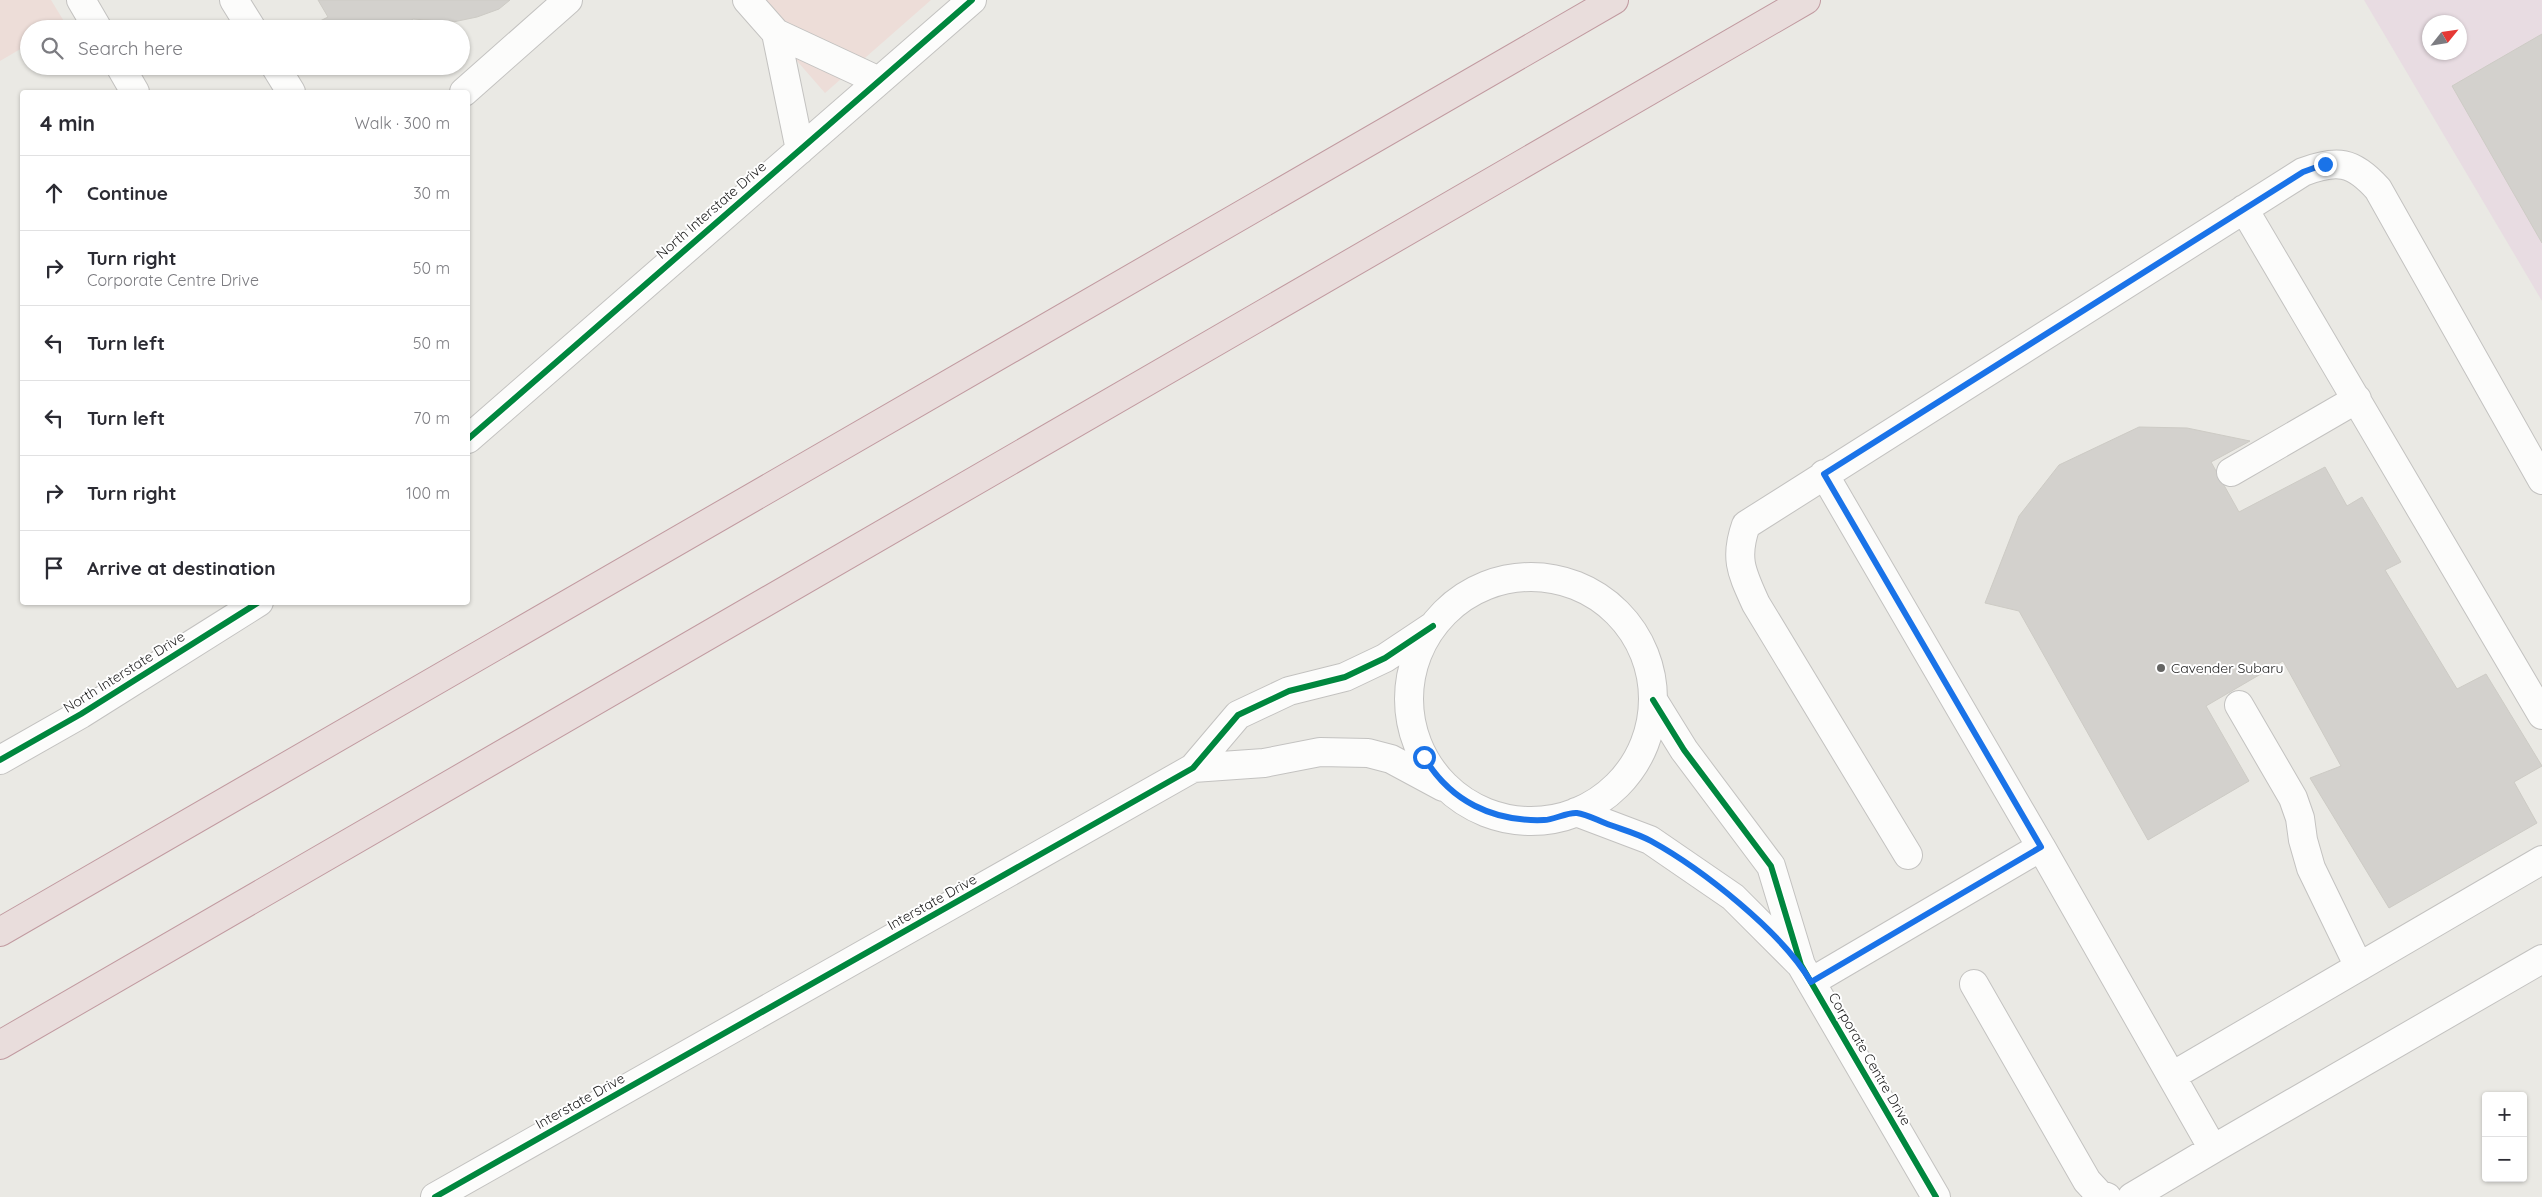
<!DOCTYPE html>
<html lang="en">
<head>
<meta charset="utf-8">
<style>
	body { margin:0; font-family:Quicksand,sans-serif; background:#f2f2f3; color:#2b2b33 }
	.controls { position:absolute; right:15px; bottom:15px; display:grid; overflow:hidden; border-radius:5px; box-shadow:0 1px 4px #0004 }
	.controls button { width:45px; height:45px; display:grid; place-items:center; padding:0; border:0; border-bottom:1px solid #e1e1e2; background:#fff; color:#2b2b33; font:25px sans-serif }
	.compass { position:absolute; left:2422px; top:15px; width:45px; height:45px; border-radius:50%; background:#fff; box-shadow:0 1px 4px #0004; rotate:60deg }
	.stop { position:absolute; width:15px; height:15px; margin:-11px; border:4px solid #1a73e8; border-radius:50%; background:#fff }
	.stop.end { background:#1a73e8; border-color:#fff; box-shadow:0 1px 5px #0008 }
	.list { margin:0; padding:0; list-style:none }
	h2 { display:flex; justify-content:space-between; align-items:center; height:65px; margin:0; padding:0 20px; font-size:21px }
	h2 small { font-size:16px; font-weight:400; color:#7c7c81 }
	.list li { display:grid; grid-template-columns:32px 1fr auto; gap:15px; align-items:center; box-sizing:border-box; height:75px; padding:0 20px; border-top:1px solid #e1e1e2 }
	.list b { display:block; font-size:19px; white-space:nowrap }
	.list p { margin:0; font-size:16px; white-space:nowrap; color:#7c7c81 }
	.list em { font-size:16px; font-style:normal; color:#7c7c81 }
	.icon { flex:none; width:28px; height:28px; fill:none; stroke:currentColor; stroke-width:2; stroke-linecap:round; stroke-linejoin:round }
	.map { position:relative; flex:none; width:2542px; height:1197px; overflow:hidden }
	.search { position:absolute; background:#fff; box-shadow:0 1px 4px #0004; left:20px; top:20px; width:450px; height:55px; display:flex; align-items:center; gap:12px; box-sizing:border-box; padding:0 18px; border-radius:28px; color:#7c7c81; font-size:19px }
	.panel { position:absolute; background:#fff; box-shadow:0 1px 4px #0004; left:20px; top:90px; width:450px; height:515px; border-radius:5px }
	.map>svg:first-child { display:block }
	.commercial { fill:#edddd8 }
	.industrial { fill:#e8dce2; fill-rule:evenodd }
	.building { fill:#d3d1cd; stroke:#cdcbc5 }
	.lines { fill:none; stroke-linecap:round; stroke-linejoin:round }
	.minor-casing { stroke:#c3c2c0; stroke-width:30 }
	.highway-casing { stroke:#c19aa0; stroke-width:30 }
	.minor { stroke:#fcfcfb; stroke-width:28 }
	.highway { stroke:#e9dddc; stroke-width:28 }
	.cycleway-casing { stroke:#fff; stroke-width:9 }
	.cycleway { stroke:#00873e; stroke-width:6 }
	.route { stroke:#1a73e8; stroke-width:6 }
	.poi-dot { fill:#646462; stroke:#fff; stroke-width:2 }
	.labels { text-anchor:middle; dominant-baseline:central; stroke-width:4; stroke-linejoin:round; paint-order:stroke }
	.street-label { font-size:14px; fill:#1c1c1c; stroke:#fff }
	.poi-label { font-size:14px; fill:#1c1c1c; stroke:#fff; text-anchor:start }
</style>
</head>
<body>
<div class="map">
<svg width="2542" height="1197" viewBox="0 0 2542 1197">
	<rect width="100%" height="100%" fill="#eae9e4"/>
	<!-- commercial -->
	<path class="commercial" d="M0,0H51L65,23L56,29H29V44L0,61Z
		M744,0H931L825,93Z"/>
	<!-- industrial -->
	<path class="industrial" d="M2364,0H2542V301ZM2430,22H2460V52H2430Z"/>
	<!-- building -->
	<path class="building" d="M318,0H510L499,9L477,17L453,22L413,19L399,29H324L320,21L328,17Z
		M2542,34V243L2452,86Z
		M2139,427L2187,428L2250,441L2211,462L2239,512L2325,467L2347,506L2362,497L2401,562L2385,570L2457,689L2486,674L2542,766L2514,782L2537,823L2389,908L2310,778L2341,766L2283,661L2206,706L2249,781L2148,840L2019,611L1985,603L2019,516L2059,465Z"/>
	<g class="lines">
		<!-- minor casing -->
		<g class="minor-casing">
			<path id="minor" d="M81,0L98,29
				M234,0L252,29
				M747,0L776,33L879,81
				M776,33L800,150
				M120,66L135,92
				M275,66L291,92
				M464,92L568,0
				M2244,209L2542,715
				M468,439L972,0
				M2231,472L2357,399
				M1824,474L2041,847
				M1409 699a122 122 0 1 1 244 0a122 122 0 1 1-244 0Z
				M1653,700L1684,750L1771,866L1801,965L1936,1197
				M2239,705L2293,798L2300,818L2303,840L2311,868L2359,967
				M0,760L81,714L259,602
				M1193,768L1264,763L1320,752L1368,753L1391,759L1443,787
				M1576,812L1650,840L1733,897L1799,963
				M1908,855L1756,604C1742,573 1734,559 1746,525L2303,172C2337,159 2353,161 2378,189L2542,480
				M1811,982L2041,847L2213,1149L2132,1197
				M1974,984L2087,1181L2099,1194L2107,1197
				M2172,1076L2542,860
				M2213,1149L2542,959
				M435,1197L1193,768L1238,715L1289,691L1345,677L1385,658L1433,626"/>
		</g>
		<!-- highway casing -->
		<g class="highway-casing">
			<path id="highway" d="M0,932L1614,0
				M0,1045L1806,0"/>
		</g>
		<!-- minor -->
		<use href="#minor" class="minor"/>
		<!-- highway -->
		<use href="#highway" class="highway"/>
		<!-- cycleway casing -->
		<g class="cycleway-casing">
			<path id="cycleway" d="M468,439L972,0
				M1653,700L1684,750L1771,866L1801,965L1936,1197
				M0,760L81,714L259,602
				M435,1197L1193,768L1238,715L1289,691L1345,677L1385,658L1433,626"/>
		</g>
		<!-- cycleway -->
		<use href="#cycleway" class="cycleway"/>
	</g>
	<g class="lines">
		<!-- route -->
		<path class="route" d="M1424,757C1450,801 1493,822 1544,820C1554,820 1567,812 1577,813C1586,814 1597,820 1605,823C1620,829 1637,833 1651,841C1702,869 1782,932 1811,982L2041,847L1824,474L2303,172L2325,164"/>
	</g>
	<!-- markers -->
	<circle class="poi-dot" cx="2161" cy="668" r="5"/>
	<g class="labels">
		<!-- street labels -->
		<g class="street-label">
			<text transform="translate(711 210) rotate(-41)">North Interstate Drive</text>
			<text transform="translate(124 672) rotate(-32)">North Interstate Drive</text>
			<text transform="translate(932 902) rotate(-29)">Interstate Drive</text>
			<text transform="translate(1870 1059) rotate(60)">Corporate Centre Drive</text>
			<text transform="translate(580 1101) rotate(-29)">Interstate Drive</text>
		</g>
		<!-- poi labels -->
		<g class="poi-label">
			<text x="2171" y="668">Cavender Subaru</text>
		</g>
	</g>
</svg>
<div class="controls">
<button>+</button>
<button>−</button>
</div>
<svg class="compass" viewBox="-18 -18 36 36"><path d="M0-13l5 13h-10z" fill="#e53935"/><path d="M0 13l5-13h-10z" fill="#7c7c81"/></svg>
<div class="stop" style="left:1424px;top:757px"></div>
<div class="stop end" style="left:2325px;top:164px"></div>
<div class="search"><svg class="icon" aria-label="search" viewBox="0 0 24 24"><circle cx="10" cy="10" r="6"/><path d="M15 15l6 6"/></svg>Search here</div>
<section class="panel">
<h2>4 min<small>Walk · 300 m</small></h2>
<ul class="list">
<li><svg class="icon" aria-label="ahead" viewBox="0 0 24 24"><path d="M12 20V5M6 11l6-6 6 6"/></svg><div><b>Continue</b></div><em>30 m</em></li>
<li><svg class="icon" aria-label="right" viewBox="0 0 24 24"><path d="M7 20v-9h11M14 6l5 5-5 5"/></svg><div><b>Turn right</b><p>Corporate Centre Drive</p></div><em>50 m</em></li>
<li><svg class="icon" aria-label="left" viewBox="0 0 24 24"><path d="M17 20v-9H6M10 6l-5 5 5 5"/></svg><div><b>Turn left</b></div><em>50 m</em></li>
<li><svg class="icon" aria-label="left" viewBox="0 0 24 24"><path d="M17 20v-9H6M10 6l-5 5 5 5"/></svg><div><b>Turn left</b></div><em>70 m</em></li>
<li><svg class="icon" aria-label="right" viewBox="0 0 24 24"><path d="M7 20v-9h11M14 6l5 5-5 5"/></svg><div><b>Turn right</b></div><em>100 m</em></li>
<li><svg class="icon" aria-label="arrive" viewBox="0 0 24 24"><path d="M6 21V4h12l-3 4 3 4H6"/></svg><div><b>Arrive at destination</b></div></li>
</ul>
</section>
</div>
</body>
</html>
